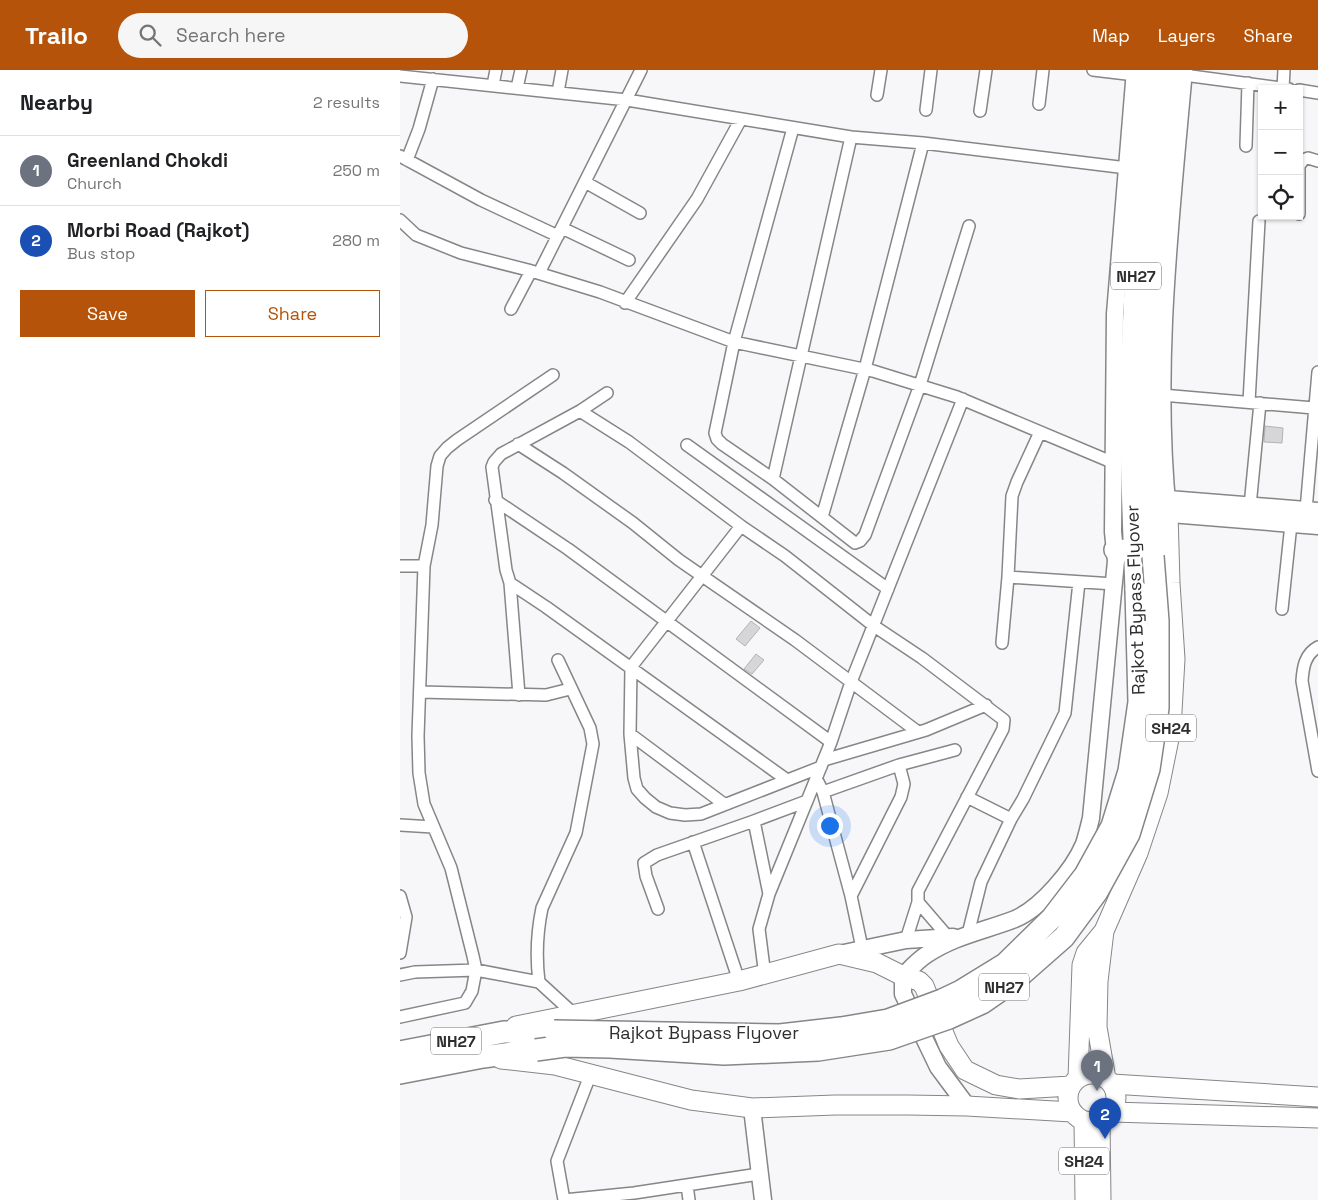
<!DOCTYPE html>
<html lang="en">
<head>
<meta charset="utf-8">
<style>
	body { margin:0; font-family:"Space Grotesk",sans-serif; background:#f6f6f6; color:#202124 }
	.controls { position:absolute; right:15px; top:15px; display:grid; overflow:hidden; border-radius:0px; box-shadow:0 1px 4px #0004 }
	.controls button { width:45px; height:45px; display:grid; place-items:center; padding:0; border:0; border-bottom:1px solid #e0e0e0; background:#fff; color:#202124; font:25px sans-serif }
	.you { position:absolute; left:429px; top:755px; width:18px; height:18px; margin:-12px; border:4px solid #fff; border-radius:50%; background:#1a73e8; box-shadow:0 0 0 8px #1a73e833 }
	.badge { display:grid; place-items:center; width:32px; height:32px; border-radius:50%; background:#b45309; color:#fff; font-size:16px; font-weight:700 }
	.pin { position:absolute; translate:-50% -41px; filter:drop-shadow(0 1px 2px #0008) }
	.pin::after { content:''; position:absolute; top:26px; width:18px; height:15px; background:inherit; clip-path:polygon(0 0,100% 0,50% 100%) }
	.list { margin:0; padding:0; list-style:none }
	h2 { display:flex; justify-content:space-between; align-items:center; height:65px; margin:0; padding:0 20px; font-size:21px }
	h2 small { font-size:16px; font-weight:400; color:#757577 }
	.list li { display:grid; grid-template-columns:32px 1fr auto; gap:15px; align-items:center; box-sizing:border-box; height:70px; padding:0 20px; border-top:1px solid #e0e0e0 }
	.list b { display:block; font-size:19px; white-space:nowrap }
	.list p { margin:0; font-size:16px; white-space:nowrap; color:#757577 }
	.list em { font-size:16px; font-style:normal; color:#757577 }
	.actions { display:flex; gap:10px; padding:15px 20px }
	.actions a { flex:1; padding:11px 0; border:1px solid #b45309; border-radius:0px; text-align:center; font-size:18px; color:#b45309 }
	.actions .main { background:#b45309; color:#fff }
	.icon { flex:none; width:28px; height:28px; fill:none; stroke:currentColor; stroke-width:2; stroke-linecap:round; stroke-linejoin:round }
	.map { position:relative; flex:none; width:918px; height:1130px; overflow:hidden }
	header { display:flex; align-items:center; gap:30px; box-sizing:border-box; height:70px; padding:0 25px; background:#b45309; color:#fff }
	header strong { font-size:24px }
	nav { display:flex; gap:28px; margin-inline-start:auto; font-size:18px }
	.search { width:350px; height:45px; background:#f6f6f6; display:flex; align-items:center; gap:12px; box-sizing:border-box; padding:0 18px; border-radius:28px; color:#757577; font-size:19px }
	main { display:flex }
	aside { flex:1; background:#fff }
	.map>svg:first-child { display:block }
	.building { fill:#d6d6d9; stroke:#b3b2b5 }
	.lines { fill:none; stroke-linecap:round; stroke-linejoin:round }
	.street-casing { stroke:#868689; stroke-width:14 }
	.secondary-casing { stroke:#868689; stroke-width:19 }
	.primary-casing { stroke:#868689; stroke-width:21 }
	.highway-casing { stroke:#868689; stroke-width:24 }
	.street { stroke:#fff; stroke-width:11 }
	.secondary { stroke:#fff; stroke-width:16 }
	.primary { stroke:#fff; stroke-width:19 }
	.highway { stroke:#fff; stroke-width:21 }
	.highway-bridge-casing { stroke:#868689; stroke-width:24; stroke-linecap:butt }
	.highway-bridge { stroke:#fff; stroke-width:21 }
	.labels { text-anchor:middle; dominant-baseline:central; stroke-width:4.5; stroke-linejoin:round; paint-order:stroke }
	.shield { fill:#fff; stroke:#6d6c6d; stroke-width:1 }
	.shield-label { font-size:16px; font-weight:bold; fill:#2e2d2f }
	.street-label { font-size:18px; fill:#2e2d2f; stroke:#fff }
</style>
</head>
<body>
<header>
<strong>Trailo</strong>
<div class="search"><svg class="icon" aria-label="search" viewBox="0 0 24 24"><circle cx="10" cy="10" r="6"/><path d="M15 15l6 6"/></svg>Search here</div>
<nav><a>Map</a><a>Layers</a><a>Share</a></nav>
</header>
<main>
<aside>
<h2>Nearby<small>2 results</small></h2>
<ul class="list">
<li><span class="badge" style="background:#6b7280">1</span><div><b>Greenland Chokdi</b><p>Church</p></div><em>250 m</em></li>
<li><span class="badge" style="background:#1a4fb4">2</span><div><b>Morbi Road (Rajkot)</b><p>Bus stop</p></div><em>280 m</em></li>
</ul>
<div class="actions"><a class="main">Save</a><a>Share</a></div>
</aside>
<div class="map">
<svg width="918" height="1130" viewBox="0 0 918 1130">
	<rect width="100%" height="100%" fill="#f7f6f9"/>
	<!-- building -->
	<path class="building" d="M865,356L883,358L882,373L864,372Z
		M351,551L360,558L345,576L336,569Z
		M356,584L364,590L352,604L344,599Z"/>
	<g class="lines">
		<!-- street casing -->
		<g class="street-casing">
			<path id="street" d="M693,0L735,5
				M784,5L889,19
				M0,6L227,30L451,67L523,73L727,98
				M93,15L96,0
				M117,18L121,0
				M883,18L884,0
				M899,20L918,23
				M158,22L162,0
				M477,25L481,0
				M639,34L643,0
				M526,40L531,0
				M580,41L586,0
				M393,58L334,272L315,363L317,369L322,374L373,409L455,473L460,471L465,465L520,315L569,156
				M846,76L848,13
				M0,86L81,130L158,166
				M7,90L19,59L33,9
				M899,96L903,90L908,88L918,91
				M899,99V144
				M185,112L240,143
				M0,150L16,165L61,183L128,200L200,222L334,272L473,301L557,327L714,393
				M162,158L229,190
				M139,203L241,0
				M225,233L297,129L341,49
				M111,239L131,201
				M762,325L914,338
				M849,332L859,151
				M180,341L229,372L341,456L385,486L474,556L522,588L604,650L603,659L518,821V832L549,868
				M118,374L163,403L233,453L279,490L395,570L518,662
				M287,375L488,519
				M373,409L451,67
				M95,430L168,479L431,672
				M850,436L860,333
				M906,440L918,302
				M422,447L465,299L523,73
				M341,456L231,597L230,664L234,708L237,719L245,728L256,737L270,743L285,745L301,744L421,697
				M0,496H24
				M608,507L714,514
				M110,513L146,537L387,710
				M882,539L891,454
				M602,573L608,507L612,426L617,412L640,362
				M918,577C905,584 903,597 902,611L918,701
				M158,590L190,658L193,674L176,763L142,838C137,862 136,888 139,912L175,945
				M20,622L146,625L170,619
				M119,625L110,513L106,500L92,397L94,392L101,384L180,341L207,323
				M230,664L324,734
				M424,690L526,660L586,635
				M416,708L423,722L451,826L462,878
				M423,722L499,695L555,680
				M567,727L611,749
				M354,751L407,731
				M0,755L33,757
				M293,772L339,911
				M0,826L6,847L0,883
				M451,826L501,727L504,714L499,695
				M258,839L246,806L244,793L257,785L354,751L369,824
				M568,864L581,812L611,749L623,729L665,643L679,512
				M506,870L518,832
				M0,905L15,902L76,900L139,912
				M365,906L359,859L369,824L431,672L451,612L563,329
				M0,947L65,933L72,921L76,900L73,886L51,798L24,734L19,703L18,666L24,496L32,455L37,396L40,386L47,378L57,370L153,305
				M287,1115L289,1130
				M164,1130L234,1123L359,1104
				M164,1130L157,1091L191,1003"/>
		</g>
		<!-- secondary casing -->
		<g class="secondary-casing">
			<path id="secondary" d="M756,428L918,441
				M758,443L918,456
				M768,443C753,296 771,147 784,0
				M439,884L506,870L553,867
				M567,1036L538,997L503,924V906C510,899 518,890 526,885C554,866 584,861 615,849C641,838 673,800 684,774C687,765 689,756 691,748L716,491L713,462L715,244L735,0
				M352,1038L363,1130"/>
		</g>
		<!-- primary casing -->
		<g class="primary-casing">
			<path id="primary" d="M704,861L698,911L697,957L706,1009
				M116,956L339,911L439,884L477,893L503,906L519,911L524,916L549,976L565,1000L596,1015L619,1019L671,1016
				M101,989L155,995L291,1030L352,1038L435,1035H508L567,1036L672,1042
				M668 1028a24 24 0 1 1 48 0a24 24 0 1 1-48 0Z
				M678,1008L682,895L686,883L704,861L738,783L758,723L771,659L775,589L770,513L768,443
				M712,1014L918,1027
				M712,1042L918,1048
				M684,1051L685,1130
				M700,1051L701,1130"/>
		</g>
		<!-- highway casing -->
		<g class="highway-casing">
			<path id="highway" d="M715,480L735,481
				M753,486C747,396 745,306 750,216C754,144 761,72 767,0
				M736,520C734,463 731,406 731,349C732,232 741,116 751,0
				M0,982L104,962L154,961
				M0,1003L83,987L136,980"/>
		</g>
		<!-- street -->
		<use href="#street" class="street"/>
		<!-- secondary -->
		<use href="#secondary" class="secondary"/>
		<!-- primary -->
		<use href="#primary" class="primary"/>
		<!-- highway -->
		<use href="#highway" class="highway"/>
		<!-- highway-bridge casing -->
		<g class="highway-bridge-casing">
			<path id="highway-bridge" d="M154,961L380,965L441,958L488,950L542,930L561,921L605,894L652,848L685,805L712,756L729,701L739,632L736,520
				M136,980L165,976L210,977L324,984L418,980L489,969L549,948L582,933L614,911L664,867L697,822L729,764L749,699L758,638V551L753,486"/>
		</g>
		<!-- highway-bridge -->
		<use href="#highway-bridge" class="highway-bridge"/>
	</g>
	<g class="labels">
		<!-- shield labels -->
		<g class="shield">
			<rect x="711" y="192.5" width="50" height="27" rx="4"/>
			<rect x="746" y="644.5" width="50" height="27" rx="4"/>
			<rect x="579" y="903.5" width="50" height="27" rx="4"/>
			<rect x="31" y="957.5" width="50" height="27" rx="4"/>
			<rect x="659" y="1077.5" width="50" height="27" rx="4"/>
		</g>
		<g class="shield-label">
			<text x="736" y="206">NH27</text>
			<text x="771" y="658">SH24</text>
			<text x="604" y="917">NH27</text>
			<text x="56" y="971">NH27</text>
			<text x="684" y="1091">SH24</text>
		</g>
		<!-- street labels -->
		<g class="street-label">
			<text transform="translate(735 530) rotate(-92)">Rajkot Bypass Flyover</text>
			<text x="304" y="962">Rajkot Bypass Flyover</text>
		</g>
	</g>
</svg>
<div class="controls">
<button>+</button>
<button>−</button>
<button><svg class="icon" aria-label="locate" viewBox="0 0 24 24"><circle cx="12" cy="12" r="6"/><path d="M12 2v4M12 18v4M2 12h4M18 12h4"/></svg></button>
</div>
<div class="you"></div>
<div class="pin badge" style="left:697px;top:1021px;background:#6b7280">1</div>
<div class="pin badge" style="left:705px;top:1069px;background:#1a4fb4">2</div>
</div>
</main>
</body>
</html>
